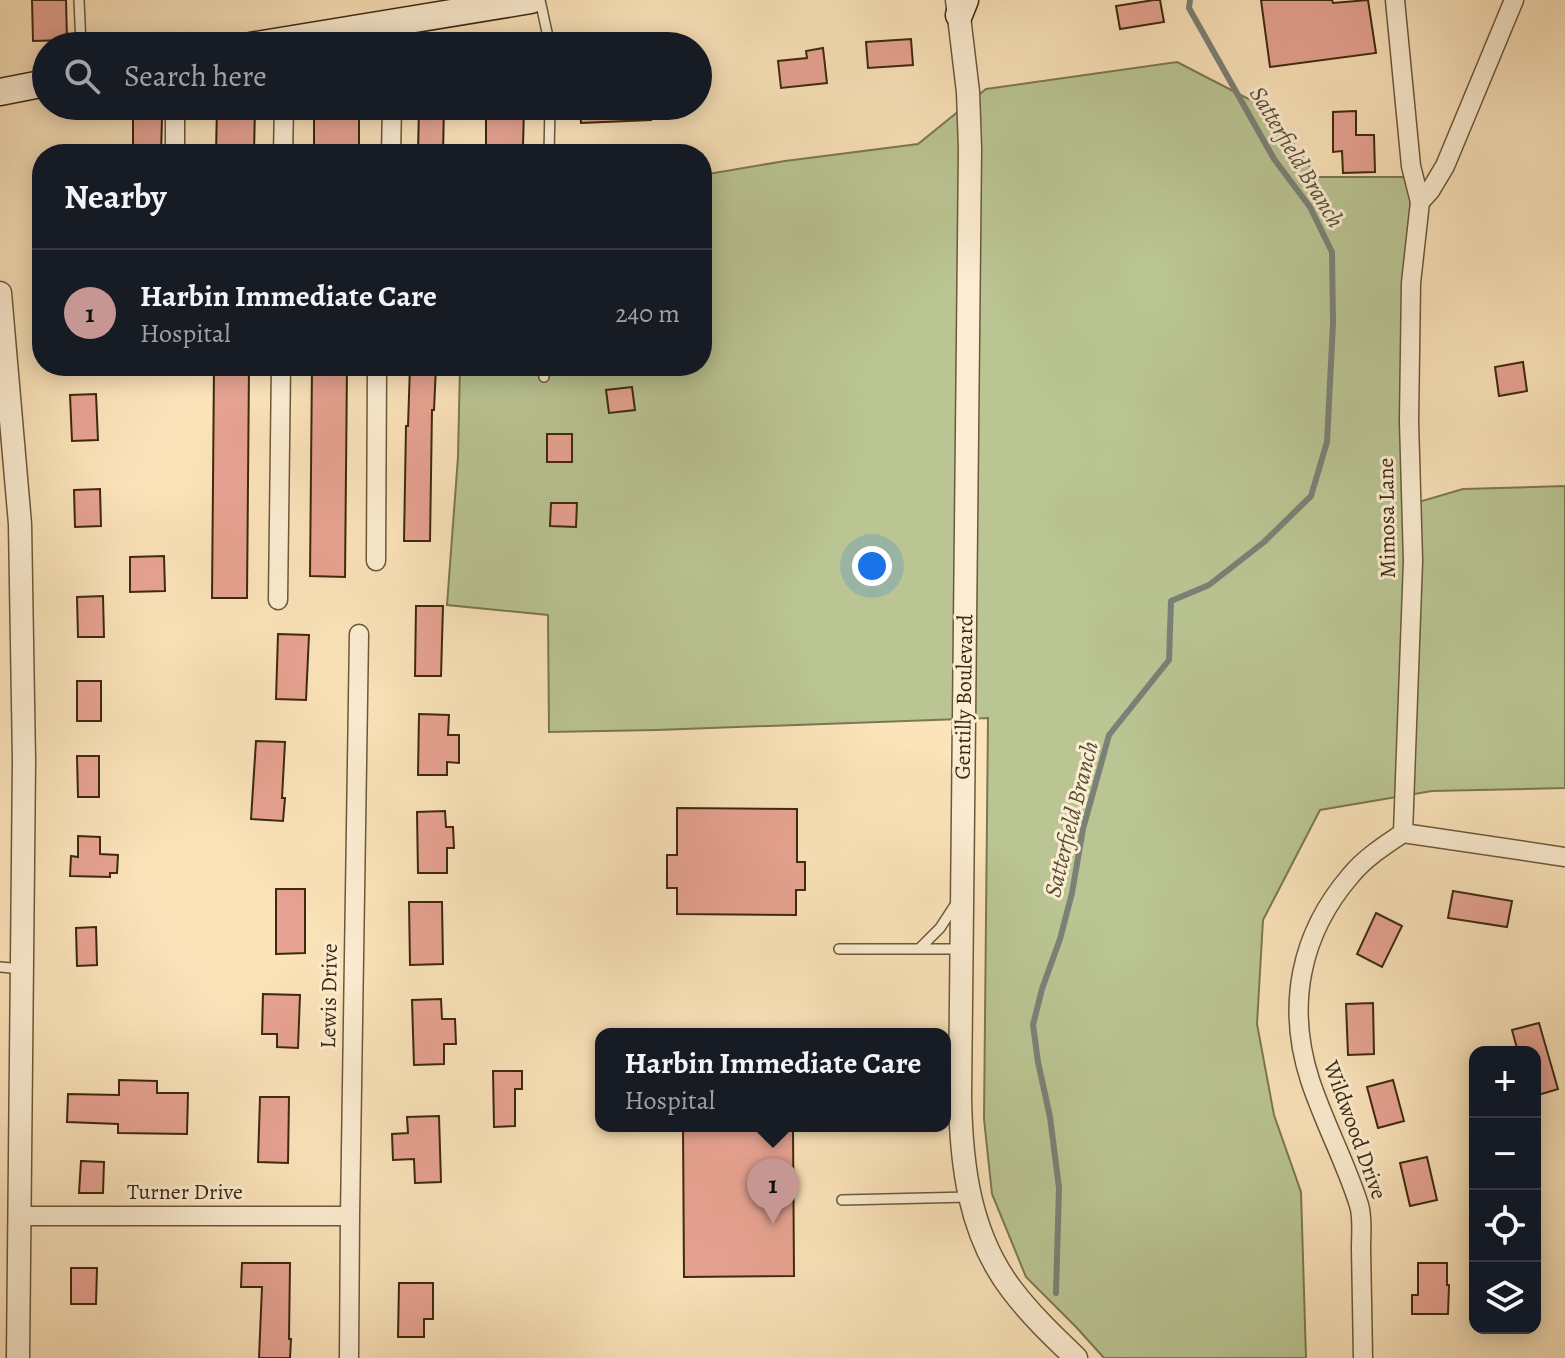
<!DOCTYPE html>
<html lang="en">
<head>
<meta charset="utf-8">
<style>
	body { margin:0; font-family:Alegreya,serif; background:#20242c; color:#f1f3f6 }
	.controls { position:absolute; right:24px; bottom:24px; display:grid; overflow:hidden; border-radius:16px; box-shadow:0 4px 20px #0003 }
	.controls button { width:72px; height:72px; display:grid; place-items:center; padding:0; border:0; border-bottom:2px solid #363941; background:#171b24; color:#f1f3f6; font:40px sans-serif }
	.you { position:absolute; left:872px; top:566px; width:28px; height:28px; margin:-20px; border:6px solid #fff; border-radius:50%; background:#1a73e8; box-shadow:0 0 0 12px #1a73e833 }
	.badge { display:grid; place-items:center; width:52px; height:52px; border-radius:50%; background:#c59692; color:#111; font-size:26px; font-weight:700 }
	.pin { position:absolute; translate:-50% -66px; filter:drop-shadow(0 2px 4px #0008) }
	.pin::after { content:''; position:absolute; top:42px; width:28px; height:24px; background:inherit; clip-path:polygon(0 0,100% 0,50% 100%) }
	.popup { position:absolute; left:595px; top:1028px; width:356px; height:104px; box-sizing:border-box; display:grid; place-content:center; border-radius:16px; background:#171b24; filter:drop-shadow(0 2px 6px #0005); font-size:26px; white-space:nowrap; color:#9ea1a6 }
	.popup b { font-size:30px; color:#f1f3f6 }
	.popup::after { content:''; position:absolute; left:50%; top:100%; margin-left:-16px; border:16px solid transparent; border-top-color:#171b24 }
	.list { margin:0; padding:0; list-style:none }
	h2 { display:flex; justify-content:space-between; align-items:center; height:104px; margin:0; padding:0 32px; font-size:34px }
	h2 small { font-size:26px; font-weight:400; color:#9ea1a6 }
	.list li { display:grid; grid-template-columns:52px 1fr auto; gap:24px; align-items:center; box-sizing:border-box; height:128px; padding:0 32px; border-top:2px solid #363941 }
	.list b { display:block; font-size:30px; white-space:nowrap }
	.list p { margin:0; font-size:26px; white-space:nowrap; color:#9ea1a6 }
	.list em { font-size:26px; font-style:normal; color:#9ea1a6 }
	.icon { flex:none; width:44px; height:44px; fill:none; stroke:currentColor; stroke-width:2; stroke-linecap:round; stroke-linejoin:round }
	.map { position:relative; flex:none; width:1565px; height:1358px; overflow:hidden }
	.search { position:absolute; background:#171b24; box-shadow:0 4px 20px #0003; left:32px; top:32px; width:680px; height:88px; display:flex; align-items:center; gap:20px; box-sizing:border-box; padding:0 28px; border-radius:44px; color:#9ea1a6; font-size:30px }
	.panel { position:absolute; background:#171b24; box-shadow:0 4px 20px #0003; left:32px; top:144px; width:680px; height:232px; border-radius:32px }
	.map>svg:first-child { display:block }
	.green { fill:#bac593; stroke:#7c7751; stroke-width:2 }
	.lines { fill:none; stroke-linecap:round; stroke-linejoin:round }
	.stream { stroke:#7b8177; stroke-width:6 }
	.building { fill:#e7a392; stroke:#3d290f; stroke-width:2 }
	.service-casing { stroke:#6c583a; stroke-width:12 }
	.minor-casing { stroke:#6c583a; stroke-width:21 }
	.tertiary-casing { stroke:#6c583a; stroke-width:25 }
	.secondary-casing { stroke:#3d290f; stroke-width:29 }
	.service { stroke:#fcedd2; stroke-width:9 }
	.minor { stroke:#fcedd2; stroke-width:18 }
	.tertiary { stroke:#fcedd2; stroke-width:22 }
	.secondary { stroke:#fcedd2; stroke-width:26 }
	.labels { text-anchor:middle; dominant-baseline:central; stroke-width:6; stroke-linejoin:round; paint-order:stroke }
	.street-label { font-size:22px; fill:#3d290f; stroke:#fcedd2 }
	.water-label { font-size:24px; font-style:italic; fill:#574e3a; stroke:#fcedd2 }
</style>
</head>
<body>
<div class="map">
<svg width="1565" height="1358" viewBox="0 0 1565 1358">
	<rect width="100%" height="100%" fill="#fbe3ba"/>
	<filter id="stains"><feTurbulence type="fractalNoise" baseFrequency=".0025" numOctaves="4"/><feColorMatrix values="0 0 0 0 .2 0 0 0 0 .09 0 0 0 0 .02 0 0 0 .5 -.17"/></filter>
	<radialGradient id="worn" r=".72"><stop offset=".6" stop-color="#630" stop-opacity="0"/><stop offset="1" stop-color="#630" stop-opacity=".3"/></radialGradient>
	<!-- green -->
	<path class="green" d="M1177,62L1270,110L1317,177H1413L1412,504L1463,489L1565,486V788L1432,791L1320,810L1263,920L1257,1024L1274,1115L1301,1192L1306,1358H1104L1077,1328L1026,1277L992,1194L984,1119L988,718L657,730L549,732L548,615L447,605L458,457L460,366H702V175L785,161L918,144L986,89Z"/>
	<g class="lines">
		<!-- stream -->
		<path class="stream" d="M1056,1293L1059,1188L1050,1117L1038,1062L1033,1025L1042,989L1060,939L1072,893L1083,829L1109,735L1169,660L1171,601L1209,585L1264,542L1311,496L1327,442L1333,323L1332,252L1310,207L1274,159L1189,8L1190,0"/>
	</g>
	<!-- building -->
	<path class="building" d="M32,0H66L67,40L33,41Z
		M1154,0H1160L1164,22L1120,29L1116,6Z
		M1261,0H1332L1333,3L1368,0L1376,53L1270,67Z
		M911,39L913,65L868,68L866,42Z
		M823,48L827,83L781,88L778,61L807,58L806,51Z
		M217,106H255L254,154H216Z
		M314,106H359V154H314Z
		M419,106H444L443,154H418Z
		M486,106H524L523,147L486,146Z
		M580,106H650L651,120L581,123Z
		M1356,111V135H1374L1375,172L1343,173L1342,151L1333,152V112Z
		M133,117L162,118L161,154H133Z
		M1523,362L1527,391L1499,396L1495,367Z
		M214,366H249L247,598H212Z
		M312,366H347L345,577L310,576Z
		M410,366H436L434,410H432L430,541H404L406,426H408Z
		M632,387L635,410L609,413L606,390Z
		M96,394L98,440L72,441L70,395Z
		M547,434H572V462H547Z
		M100,489L101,526L75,527L74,490Z
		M551,503H577L576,527L550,526Z
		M164,556L165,591L130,592V557Z
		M103,596L104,637H78L77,597Z
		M416,606H443L441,676H415Z
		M278,634L309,635L306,700L276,699Z
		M77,681H101V721H77Z
		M419,714L449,715L448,735H459V763L447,762V775H418Z
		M256,741L285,742L282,798H285L283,821L251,819Z
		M77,756H99V797H78Z
		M677,808L797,809V862H805V890H796V915L677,914V888H667V855H677Z
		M445,811L446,827H453L454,848H447V873H418L417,812Z
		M78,836L100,837V854L118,855L117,873H110V877L70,876L71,856L78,857Z
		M276,889H305V953L276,954Z
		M1453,891L1512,901L1507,927L1448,918Z
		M409,902H442L443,964L410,965Z
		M1376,913L1402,926L1382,967L1357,954Z
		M96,927L97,965L77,966L76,928Z
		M263,994L300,995L298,1048L277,1047V1034H262Z
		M441,999L442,1019H455L456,1044H444V1064L414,1065L412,1000Z
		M1373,1003L1374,1054L1348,1055L1346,1004Z
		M1539,1023L1558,1089L1535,1096V1052H1518L1512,1030Z
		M493,1071H522V1089H515V1126L494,1127Z
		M119,1080L157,1081V1093H188L187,1134L118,1133V1124L67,1122L68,1094L119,1095Z
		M1393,1080L1404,1121L1378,1128L1367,1087Z
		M260,1097H289L288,1163L258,1162Z
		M439,1116L441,1182L415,1183L414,1159L393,1160L392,1134L408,1133L407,1117Z
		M683,1126H793L794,1276L684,1277Z
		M1427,1157L1437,1200L1410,1206L1400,1163Z
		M81,1161L104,1162L103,1193H79Z
		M242,1263H290L289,1339H291L290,1358H259L262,1287H241Z
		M1418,1263H1447V1285H1449L1448,1314H1412V1295H1418Z
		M71,1268H97L96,1304H71Z
		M399,1283H433V1319H424V1337H398Z"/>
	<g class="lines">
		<!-- service casing -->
		<g class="service-casing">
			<path id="service" d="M79,0L81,46
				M540,0L550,46
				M549,154L550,106
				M544,366V377
				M839,949H961
				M919,949L940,928L955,905
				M0,967L22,969
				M842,1200L969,1197"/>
		</g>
		<!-- minor casing -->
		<g class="minor-casing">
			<path id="minor" d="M1395,0L1411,166L1420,202L1411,283L1409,421L1413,561L1403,833
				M398,22L401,46
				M175,154V106
				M283,154L284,106
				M391,154L392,106
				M1420,202L1430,191L1445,166L1514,0
				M376,561L377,366
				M278,600L281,366
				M20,1216H350
				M349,1358L350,1216L359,634
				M1363,1358C1362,1321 1362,1285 1361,1248C1361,1235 1363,1218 1359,1205C1346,1163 1324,1123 1310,1080C1286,1006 1300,934 1351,875C1365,858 1385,845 1403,833L1565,857"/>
		</g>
		<!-- tertiary casing -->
		<g class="tertiary-casing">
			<path id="tertiary" d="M957,0L968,92L970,149L960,1096C961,1164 969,1234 1012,1290C1031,1315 1054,1337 1076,1358
				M0,293L20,524L24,761L18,1358"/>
		</g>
		<!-- secondary casing -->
		<g class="secondary-casing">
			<path id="secondary" d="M959,15L965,0
				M250,46L531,0
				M0,92L46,83"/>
		</g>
		<!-- service -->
		<use href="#service" class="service"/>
		<!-- minor -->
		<use href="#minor" class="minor"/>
		<!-- tertiary -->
		<use href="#tertiary" class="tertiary"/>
		<!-- secondary -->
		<use href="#secondary" class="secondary"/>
	</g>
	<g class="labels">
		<!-- street labels -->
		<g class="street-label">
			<text transform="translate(1387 518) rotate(-91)">Mimosa Lane</text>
			<text transform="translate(964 697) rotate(-89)">Gentilly Boulevard</text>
			<text transform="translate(329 996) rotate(-89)">Lewis Drive</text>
			<text transform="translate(1355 1130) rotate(70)">Wildwood Drive</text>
			<text x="185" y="1192">Turner Drive</text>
		</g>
		<!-- water labels -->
		<g class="water-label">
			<text transform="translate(1297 157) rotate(59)">Satterfield Branch</text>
			<text transform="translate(1071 819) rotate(-76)">Satterfield Branch</text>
		</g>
	</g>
	<rect width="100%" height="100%" filter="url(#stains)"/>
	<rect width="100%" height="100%" fill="url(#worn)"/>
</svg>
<div class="controls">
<button>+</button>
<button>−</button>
<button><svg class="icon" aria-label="locate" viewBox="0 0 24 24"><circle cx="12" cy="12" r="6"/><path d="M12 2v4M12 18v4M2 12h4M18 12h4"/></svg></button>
<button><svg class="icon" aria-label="layers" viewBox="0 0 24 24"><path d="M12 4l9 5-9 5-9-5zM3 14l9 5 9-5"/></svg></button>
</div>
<div class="you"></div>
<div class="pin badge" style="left:773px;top:1224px">1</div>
<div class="popup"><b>Harbin Immediate Care</b>Hospital</div>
<div class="search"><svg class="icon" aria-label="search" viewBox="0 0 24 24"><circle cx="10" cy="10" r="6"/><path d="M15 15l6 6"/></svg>Search here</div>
<section class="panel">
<h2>Nearby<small></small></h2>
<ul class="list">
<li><span class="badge">1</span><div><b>Harbin Immediate Care</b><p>Hospital</p></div><em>240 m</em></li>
</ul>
</section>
</div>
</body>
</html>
